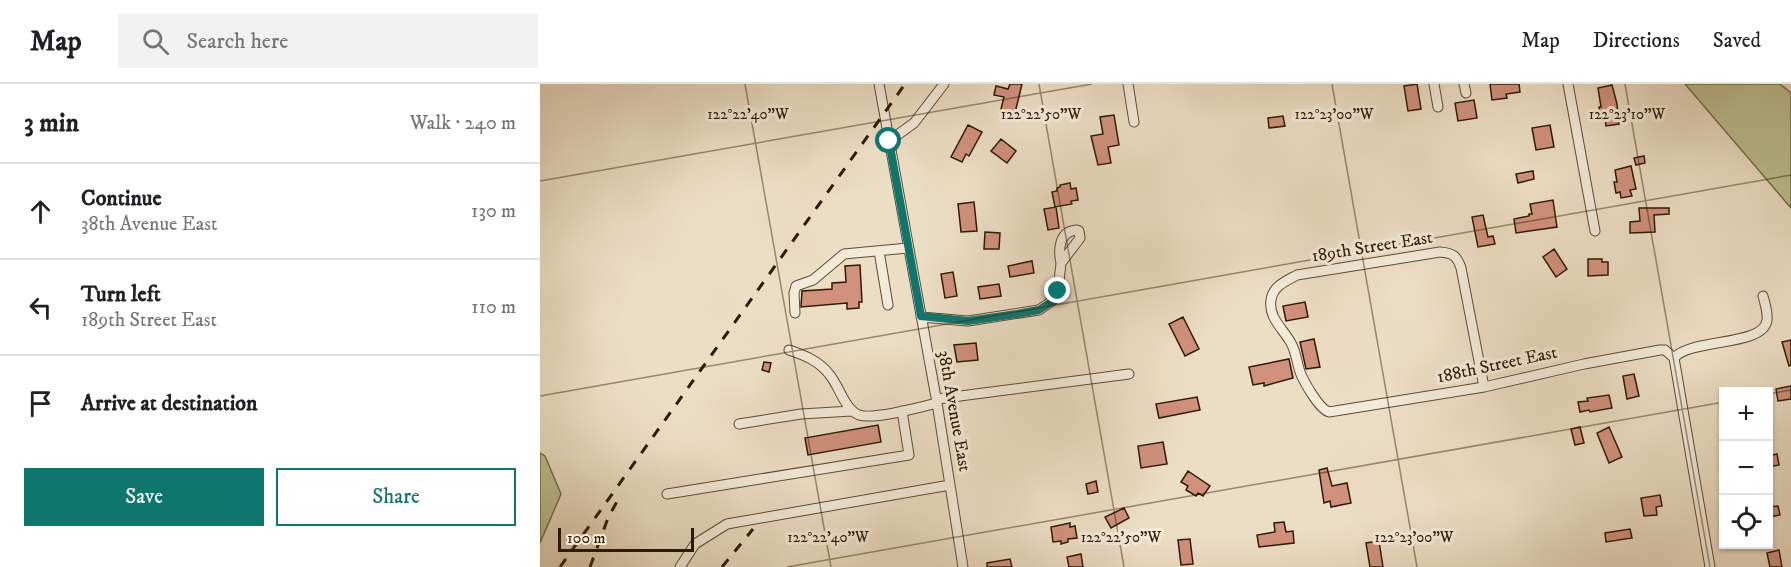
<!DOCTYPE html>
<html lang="en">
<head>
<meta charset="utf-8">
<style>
	body { margin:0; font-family:"IM FELL DW Pica",serif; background:#f2f2f2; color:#202124 }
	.controls { position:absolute; right:18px; bottom:18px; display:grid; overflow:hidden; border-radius:0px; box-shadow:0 2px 4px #0004 }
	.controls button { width:54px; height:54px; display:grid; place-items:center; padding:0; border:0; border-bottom:2px solid #e0e0e0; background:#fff; color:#202124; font:30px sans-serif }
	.scale { position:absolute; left:18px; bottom:15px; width:136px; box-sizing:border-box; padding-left:6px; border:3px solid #2d1a01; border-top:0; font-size:16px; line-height:21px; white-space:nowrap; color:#2d1a01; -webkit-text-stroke:4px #f3ead9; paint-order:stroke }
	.stop { position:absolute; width:18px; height:18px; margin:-14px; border:4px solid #0f766e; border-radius:50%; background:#fff }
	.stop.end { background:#0f766e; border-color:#fff; box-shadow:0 2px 6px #0008 }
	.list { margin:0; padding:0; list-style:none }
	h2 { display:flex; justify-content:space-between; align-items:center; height:78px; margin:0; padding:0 24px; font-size:26px }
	h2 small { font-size:20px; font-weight:400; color:#757577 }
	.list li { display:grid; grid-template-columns:39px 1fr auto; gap:18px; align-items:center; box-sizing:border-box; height:96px; padding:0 24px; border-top:2px solid #e0e0e0 }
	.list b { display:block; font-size:22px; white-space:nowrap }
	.list p { margin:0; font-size:20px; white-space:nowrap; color:#757577 }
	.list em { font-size:20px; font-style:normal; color:#757577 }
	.actions { display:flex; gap:12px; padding:18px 24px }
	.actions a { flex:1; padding:14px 0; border:2px solid #0f766e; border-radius:0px; text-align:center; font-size:21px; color:#0f766e }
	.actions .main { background:#0f766e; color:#fff }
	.icon { flex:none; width:33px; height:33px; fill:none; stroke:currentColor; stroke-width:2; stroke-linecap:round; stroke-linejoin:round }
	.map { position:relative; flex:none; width:1251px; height:483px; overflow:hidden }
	header { display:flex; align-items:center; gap:36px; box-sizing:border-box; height:84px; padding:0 30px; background:#fff; border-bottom:2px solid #e0e0e0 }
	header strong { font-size:28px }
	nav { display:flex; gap:33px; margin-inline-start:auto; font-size:21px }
	.search { width:420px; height:54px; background:#f2f2f2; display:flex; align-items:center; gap:15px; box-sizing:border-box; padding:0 21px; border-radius:0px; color:#757577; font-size:22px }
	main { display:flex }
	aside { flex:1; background:#fff }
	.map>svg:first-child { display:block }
	.green { fill:#bdc091; stroke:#756d49; stroke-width:1.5 }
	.building { fill:#d1917d; stroke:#2d1a01; stroke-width:1.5 }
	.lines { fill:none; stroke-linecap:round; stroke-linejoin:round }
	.minor-casing { stroke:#5d4b32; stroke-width:11 }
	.minor { stroke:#f3ead9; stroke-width:9 }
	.rail { stroke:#2d1a01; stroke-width:3; stroke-dasharray:10 10; stroke-linecap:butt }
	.route { stroke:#0f766e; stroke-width:8 }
	.ticks { fill:none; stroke:#2d1a01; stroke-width:1.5; stroke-opacity:0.45 }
	.labels { text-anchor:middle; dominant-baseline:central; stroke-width:6; stroke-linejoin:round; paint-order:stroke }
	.street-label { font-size:18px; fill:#2d1a01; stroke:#f3ead9 }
	.ticks-label { font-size:15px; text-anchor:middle; fill:#2d1a01; stroke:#f3ead9; stroke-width:6; stroke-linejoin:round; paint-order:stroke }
</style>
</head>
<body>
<header>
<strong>Map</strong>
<div class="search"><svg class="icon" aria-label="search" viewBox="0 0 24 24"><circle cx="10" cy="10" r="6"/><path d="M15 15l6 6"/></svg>Search here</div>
<nav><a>Map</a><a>Directions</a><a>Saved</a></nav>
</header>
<main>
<aside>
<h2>3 min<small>Walk · 240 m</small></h2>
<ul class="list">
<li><svg class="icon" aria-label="ahead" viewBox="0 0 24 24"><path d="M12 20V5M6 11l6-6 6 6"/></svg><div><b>Continue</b><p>38th Avenue East</p></div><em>130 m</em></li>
<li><svg class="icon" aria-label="left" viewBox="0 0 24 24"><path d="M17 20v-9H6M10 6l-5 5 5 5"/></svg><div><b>Turn left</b><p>189th Street East</p></div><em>110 m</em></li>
<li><svg class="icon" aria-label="arrive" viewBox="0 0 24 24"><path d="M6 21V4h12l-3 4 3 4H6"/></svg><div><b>Arrive at destination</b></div></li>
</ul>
<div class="actions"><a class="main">Save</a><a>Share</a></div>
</aside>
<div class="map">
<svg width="1251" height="483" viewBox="0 0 1251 483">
	<rect width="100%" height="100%" fill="#ecdec5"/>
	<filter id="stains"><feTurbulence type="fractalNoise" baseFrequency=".00333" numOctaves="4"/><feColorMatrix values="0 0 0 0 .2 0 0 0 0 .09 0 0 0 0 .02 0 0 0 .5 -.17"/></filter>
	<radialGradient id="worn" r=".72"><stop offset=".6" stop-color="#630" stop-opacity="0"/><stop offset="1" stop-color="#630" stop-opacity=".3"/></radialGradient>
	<!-- green -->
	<path class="green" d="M1145,0H1240L1251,9V124Z
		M0,369L5,372L21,410L0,459Z"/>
	<!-- building -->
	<path class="building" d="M470,0H482L474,33L460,29L464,13L454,11L456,2L468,5Z
		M877,0L881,25L868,27L864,2Z
		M950,0H979L980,8L966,10L967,14L952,16Z
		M1072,1L1077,20L1079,40L1066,42L1065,34L1061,35L1059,23H1061L1058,4Z
		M934,16L937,34L918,37L915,19Z
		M574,31L579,61L568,63L571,79L558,81L551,52L563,50L560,33Z
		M743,32L745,42L729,44L728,34Z
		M428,41L442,48L429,72L426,70L422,78L411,73Z
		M1010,41L1014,63L996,66L992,44Z
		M461,55L476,67L467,79L451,67Z
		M1104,72L1105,79L1096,81L1094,74Z
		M1091,82L1096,105L1090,106L1092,112L1081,114L1080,108L1076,109L1074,98H1077L1075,86Z
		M993,87L994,95L978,99L976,90Z
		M530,99L531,105L536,104L538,116L531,117L532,120L515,123L512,108L517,107V104L520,103V101Z
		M1013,116L1017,143L976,149L974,135L989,132V130H992L990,120Z
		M434,118L437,147L421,148L418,120Z
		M516,123L519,144L508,146L504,125Z
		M1099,124H1129V130L1114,131L1115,148L1090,149V138L1100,137Z
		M943,131L948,153L953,152L955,160L938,163L932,133Z
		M445,148L460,149L459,165H444Z
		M1014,165L1027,185L1016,193L1003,173Z
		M1048,175H1062V178H1068V191L1048,192Z
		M492,177L494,189L470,193L468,182Z
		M320,181L322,218H319V224L307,225V219L261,223L262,207L292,205V199L306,198L305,182Z
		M413,188L417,212L405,214L401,190Z
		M459,200L461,212L440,215L438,203Z
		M765,218L768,233L746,237L743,222Z
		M643,233L659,265L645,272L629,240Z
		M774,255L780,283L766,285L760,258Z
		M1251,256V281L1249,282L1242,258Z
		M436,259L438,276L417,278L414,261Z
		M749,275L753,294L724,302V299L713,301L709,283Z
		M224,278L231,279L229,288L222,286Z
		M1094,290L1099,312L1087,315L1083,292Z
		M1251,302V315L1238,317L1236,305Z
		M1069,311L1072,324L1050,328L1049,326L1040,328L1038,318L1048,317L1047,314Z
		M657,313L660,326L619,334L616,320Z
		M338,341L341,358L268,371L265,354Z
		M1040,343L1044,359L1035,361L1031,345Z
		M1069,343L1082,373L1069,379L1057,349Z
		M623,358L627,380L601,384L598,362Z
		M1237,370L1239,381L1228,383V372Z
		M787,384L792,402L807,399L811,419L791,423L790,417L784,419L779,386Z
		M648,387L670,402L663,412L658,409L656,412L646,406L648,402L641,398Z
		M556,397L558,408L548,410L546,400Z
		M1120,411L1122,422L1116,423L1117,431L1104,432L1101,414Z
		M1238,422L1240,431L1228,433V423Z
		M584,424L589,434L571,444L565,433Z
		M744,438L746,448L753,447L754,459L719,463L717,451L735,448L734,439Z
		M530,439V443L535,442L537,454L528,455V458L521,460V457L513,458L511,443Z
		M1090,445L1092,454L1066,458L1065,449Z
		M650,455L653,480L641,481L638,456Z
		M839,457L843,483H830L826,459Z
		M1239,466L1242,483H1230L1227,469Z
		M541,470L543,483H529L527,473Z
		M470,475L472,483H447V479Z"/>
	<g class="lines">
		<!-- minor casing -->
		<g class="minor-casing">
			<path id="minor" d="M339,0L397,319L423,483
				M588,0L594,38
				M894,0L898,23
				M924,0L926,9
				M1028,0L1055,147
				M349,57L374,39L404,0
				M339,167L348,221
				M255,229L254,209L256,202L273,196L304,170L368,164
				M381,233L428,237L499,226L512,217L518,207L521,179L540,154L539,147L537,146C519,147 518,165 521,179
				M249,266C264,271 279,277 289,290C299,301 304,325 319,331C334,336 381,323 397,319
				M1134,274L1170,483
				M1134,274C1150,254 1224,263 1227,236C1228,228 1225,220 1223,212
				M944,303L921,184C917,172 913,169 900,168L757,191C746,197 733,202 731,216C728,235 745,246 752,261C756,269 757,279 760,288C764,298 779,325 789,328L944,303L1044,280L1120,266H1125L1134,274
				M397,315L589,290
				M199,340L261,330L312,327
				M127,410L369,371L362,327
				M140,483L155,460L187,440L410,401"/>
		</g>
		<!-- minor -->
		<use href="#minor" class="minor"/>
		<!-- rail -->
		<path class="rail" d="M20,483L365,0
			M50,483L68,434L80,412
			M182,483L213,445"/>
	</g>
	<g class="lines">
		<!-- route -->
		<path class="route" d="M349,57L381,232L428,237L477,230L499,226L513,217L518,207"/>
	</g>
	<!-- ticks -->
	<path class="ticks" d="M205,0L291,483M499,0L584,483M792,0L877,483M1085,0L1170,483M0,97L552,0M1228,310L1251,306M0,312L1251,91M247,483L1184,318"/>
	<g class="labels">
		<!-- street labels -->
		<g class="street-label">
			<text transform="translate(832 163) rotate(-9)">189th Street East</text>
			<text transform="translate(957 281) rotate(-12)">188th Street East</text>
			<text transform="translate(414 327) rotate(80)">38th Avenue East</text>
		</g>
	</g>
	<g class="ticks-label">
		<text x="208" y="35">122°22'40"W</text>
		<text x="501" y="35">122°22'50"W</text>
		<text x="794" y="35">122°23'00"W</text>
		<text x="1087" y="35">122°23'10"W</text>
		<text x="288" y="458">122°22'40"W</text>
		<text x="581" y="458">122°22'50"W</text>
		<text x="874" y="458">122°23'00"W</text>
	</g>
	<rect width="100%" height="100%" filter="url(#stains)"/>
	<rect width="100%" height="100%" fill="url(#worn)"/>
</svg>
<div class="controls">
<button>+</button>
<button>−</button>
<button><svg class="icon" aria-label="locate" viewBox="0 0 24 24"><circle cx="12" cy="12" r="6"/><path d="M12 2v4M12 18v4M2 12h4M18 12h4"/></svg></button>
</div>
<div class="scale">100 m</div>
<div class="stop" style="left:349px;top:57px"></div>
<div class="stop end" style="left:518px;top:207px"></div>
</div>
</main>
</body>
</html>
